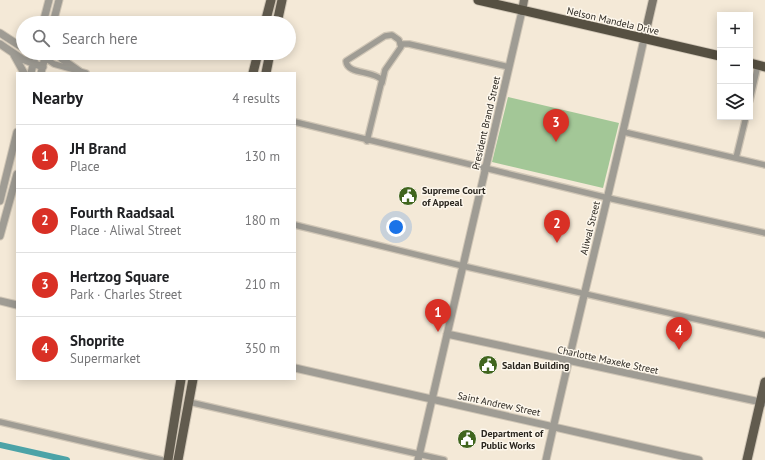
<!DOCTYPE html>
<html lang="en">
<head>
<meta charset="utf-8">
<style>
	body { margin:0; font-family:"PT Sans",sans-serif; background:#f6f6f6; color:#202124 }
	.controls { position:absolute; right:12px; top:12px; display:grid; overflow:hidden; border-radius:0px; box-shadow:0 2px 10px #0003 }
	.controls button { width:36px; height:36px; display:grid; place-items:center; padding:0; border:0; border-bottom:1px solid #e0e0e0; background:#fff; color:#202124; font:20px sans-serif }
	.you { position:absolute; left:396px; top:227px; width:14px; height:14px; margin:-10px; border:3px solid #fff; border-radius:50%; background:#1a73e8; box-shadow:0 0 0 6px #1a73e833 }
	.badge { display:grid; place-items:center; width:26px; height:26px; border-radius:50%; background:#d93025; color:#fff; font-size:13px; font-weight:700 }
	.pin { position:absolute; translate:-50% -33px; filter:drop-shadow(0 1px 2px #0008) }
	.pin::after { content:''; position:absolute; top:21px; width:14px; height:12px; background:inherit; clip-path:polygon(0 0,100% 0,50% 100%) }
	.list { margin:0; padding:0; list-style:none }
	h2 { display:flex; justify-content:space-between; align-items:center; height:52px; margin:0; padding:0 16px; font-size:17px }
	h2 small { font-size:13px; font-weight:400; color:#757577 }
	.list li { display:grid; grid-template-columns:26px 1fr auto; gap:12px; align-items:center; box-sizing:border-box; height:64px; padding:0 16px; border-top:1px solid #e0e0e0 }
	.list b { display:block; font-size:15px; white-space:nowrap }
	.list p { margin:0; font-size:13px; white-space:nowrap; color:#757577 }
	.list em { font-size:13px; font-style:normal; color:#757577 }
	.icon { flex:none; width:22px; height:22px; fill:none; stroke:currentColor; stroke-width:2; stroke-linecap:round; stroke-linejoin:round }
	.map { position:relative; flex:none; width:765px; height:460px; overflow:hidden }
	.search { position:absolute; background:#fff; box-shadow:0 2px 10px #0003; left:16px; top:16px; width:280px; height:44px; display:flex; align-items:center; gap:10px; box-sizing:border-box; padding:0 14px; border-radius:22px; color:#757577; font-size:15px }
	.panel { position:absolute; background:#fff; box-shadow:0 2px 10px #0003; left:16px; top:72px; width:280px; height:308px; border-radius:0px }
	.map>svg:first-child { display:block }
	.green { fill:#a3c797 }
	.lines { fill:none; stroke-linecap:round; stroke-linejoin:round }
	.canal { stroke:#4ca3a7; stroke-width:6 }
	.minor-casing { stroke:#d0c6b6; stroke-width:8 }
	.tertiary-casing { stroke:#d0c6b6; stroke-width:9 }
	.secondary-casing { stroke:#d0c6b6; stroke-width:10 }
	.primary-casing { stroke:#d0c6b6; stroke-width:11 }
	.trunk-casing { stroke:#d0c6b6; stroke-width:11 }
	.minor { stroke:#9f9c94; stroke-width:5.5 }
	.tertiary { stroke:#9f9c94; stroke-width:7 }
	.secondary { stroke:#7b766b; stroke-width:8 }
	.primary { stroke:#615b4e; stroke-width:9 }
	.trunk { stroke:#565042; stroke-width:9 }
	.labels { text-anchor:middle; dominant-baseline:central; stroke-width:3; stroke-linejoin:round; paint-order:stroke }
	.street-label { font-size:10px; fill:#2b2720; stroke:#fdf7ec }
	.poi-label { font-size:10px; font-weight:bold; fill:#2b2720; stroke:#fdf7ec; text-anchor:start }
</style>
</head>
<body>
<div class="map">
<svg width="765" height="460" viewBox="0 0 765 460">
	<rect width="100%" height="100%" fill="#f4e9d7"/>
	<!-- green -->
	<path class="green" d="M508,97L619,123L603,188L492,162Z"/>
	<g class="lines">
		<!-- canal -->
		<path class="canal" d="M0,445L67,460"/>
		<!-- minor casing -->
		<g class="minor-casing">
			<path id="minor" d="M400,44H409L509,67
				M45,58L54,64L86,73
				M750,100L758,65
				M295,122L608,198L765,233
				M624,132L765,165
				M367,141L382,80C373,70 347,75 346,61L385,36L392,35L399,40L401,47L385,70L382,83
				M736,158L746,117
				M295,225L463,266L765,335
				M189,402L444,460
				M0,422L162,460"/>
		</g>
		<!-- tertiary casing -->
		<g class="tertiary-casing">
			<path id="tertiary" d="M43,23L49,0
				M53,23L59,0
				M0,33L23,48
				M0,44L22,59L43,67
				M57,53L62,59L79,71
				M14,55L24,73
				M31,73L36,53
				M41,73L46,53
				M0,201L17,132
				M0,236L17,174
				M0,301L17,305
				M447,334L765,403
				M295,368L699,460
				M418,460L522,11
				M546,460C577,319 613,180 644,39"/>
		</g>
		<!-- secondary casing -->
		<g class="secondary-casing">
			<path id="secondary" d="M522,11L524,0
				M644,39L653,0"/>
		</g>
		<!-- primary casing -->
		<g class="primary-casing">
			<path id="primary" d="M265,23L271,0
				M277,23L282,0
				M253,73L258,53
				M266,73L270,53
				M168,460L181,379
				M178,460L193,379
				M747,460L765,382"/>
		</g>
		<!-- trunk casing -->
		<g class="trunk-casing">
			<path id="trunk" d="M478,0L720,56
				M750,63L765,67"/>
		</g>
		<!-- minor -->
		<use href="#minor" class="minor"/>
		<!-- tertiary -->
		<use href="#tertiary" class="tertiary"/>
		<!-- secondary -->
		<use href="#secondary" class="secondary"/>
		<!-- primary -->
		<use href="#primary" class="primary"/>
		<!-- trunk -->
		<use href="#trunk" class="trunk"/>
	</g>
	<!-- icons -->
	<defs>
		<g id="civic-disc" transform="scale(1)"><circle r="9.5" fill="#40651e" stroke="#fdf7ec"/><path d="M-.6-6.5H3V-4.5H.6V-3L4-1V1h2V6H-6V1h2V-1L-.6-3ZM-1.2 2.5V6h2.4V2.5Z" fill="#fff"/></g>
	</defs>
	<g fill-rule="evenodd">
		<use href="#civic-disc" x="408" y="196"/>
		<use href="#civic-disc" x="488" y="365"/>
		<use href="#civic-disc" x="467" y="439"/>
	</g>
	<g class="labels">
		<!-- street labels -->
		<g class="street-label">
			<text transform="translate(613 21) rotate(13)">Nelson Mandela Drive</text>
			<text transform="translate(486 123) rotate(-77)">President Brand Street</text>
			<text transform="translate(590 228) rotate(-76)">Aliwal Street</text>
			<text transform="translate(608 360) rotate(12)">Charlotte Maxeke Street</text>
			<text transform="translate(499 404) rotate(12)">Saint Andrew Street</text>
		</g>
		<!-- poi labels -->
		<g class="poi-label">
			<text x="422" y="190">Supreme Court<tspan x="422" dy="12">of Appeal</tspan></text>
			<text x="502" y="365">Saldan Building</text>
			<text x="481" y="433">Department of<tspan x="481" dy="12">Public Works</tspan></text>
		</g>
	</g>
</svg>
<div class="controls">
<button>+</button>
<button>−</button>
<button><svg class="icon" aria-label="layers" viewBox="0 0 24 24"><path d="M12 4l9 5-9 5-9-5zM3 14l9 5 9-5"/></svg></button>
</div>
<div class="you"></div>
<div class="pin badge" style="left:438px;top:332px">1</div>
<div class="pin badge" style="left:557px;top:243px">2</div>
<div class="pin badge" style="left:556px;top:142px">3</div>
<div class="pin badge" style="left:679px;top:350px">4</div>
<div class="search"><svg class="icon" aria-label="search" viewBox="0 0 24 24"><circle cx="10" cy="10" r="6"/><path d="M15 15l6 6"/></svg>Search here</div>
<section class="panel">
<h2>Nearby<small>4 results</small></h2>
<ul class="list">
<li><span class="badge">1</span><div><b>JH Brand</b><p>Place</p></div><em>130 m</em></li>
<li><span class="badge">2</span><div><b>Fourth Raadsaal</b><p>Place · Aliwal Street</p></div><em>180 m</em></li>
<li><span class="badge">3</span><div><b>Hertzog Square</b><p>Park · Charles Street</p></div><em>210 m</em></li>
<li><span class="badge">4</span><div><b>Shoprite</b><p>Supermarket</p></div><em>350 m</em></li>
</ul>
</section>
</div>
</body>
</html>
